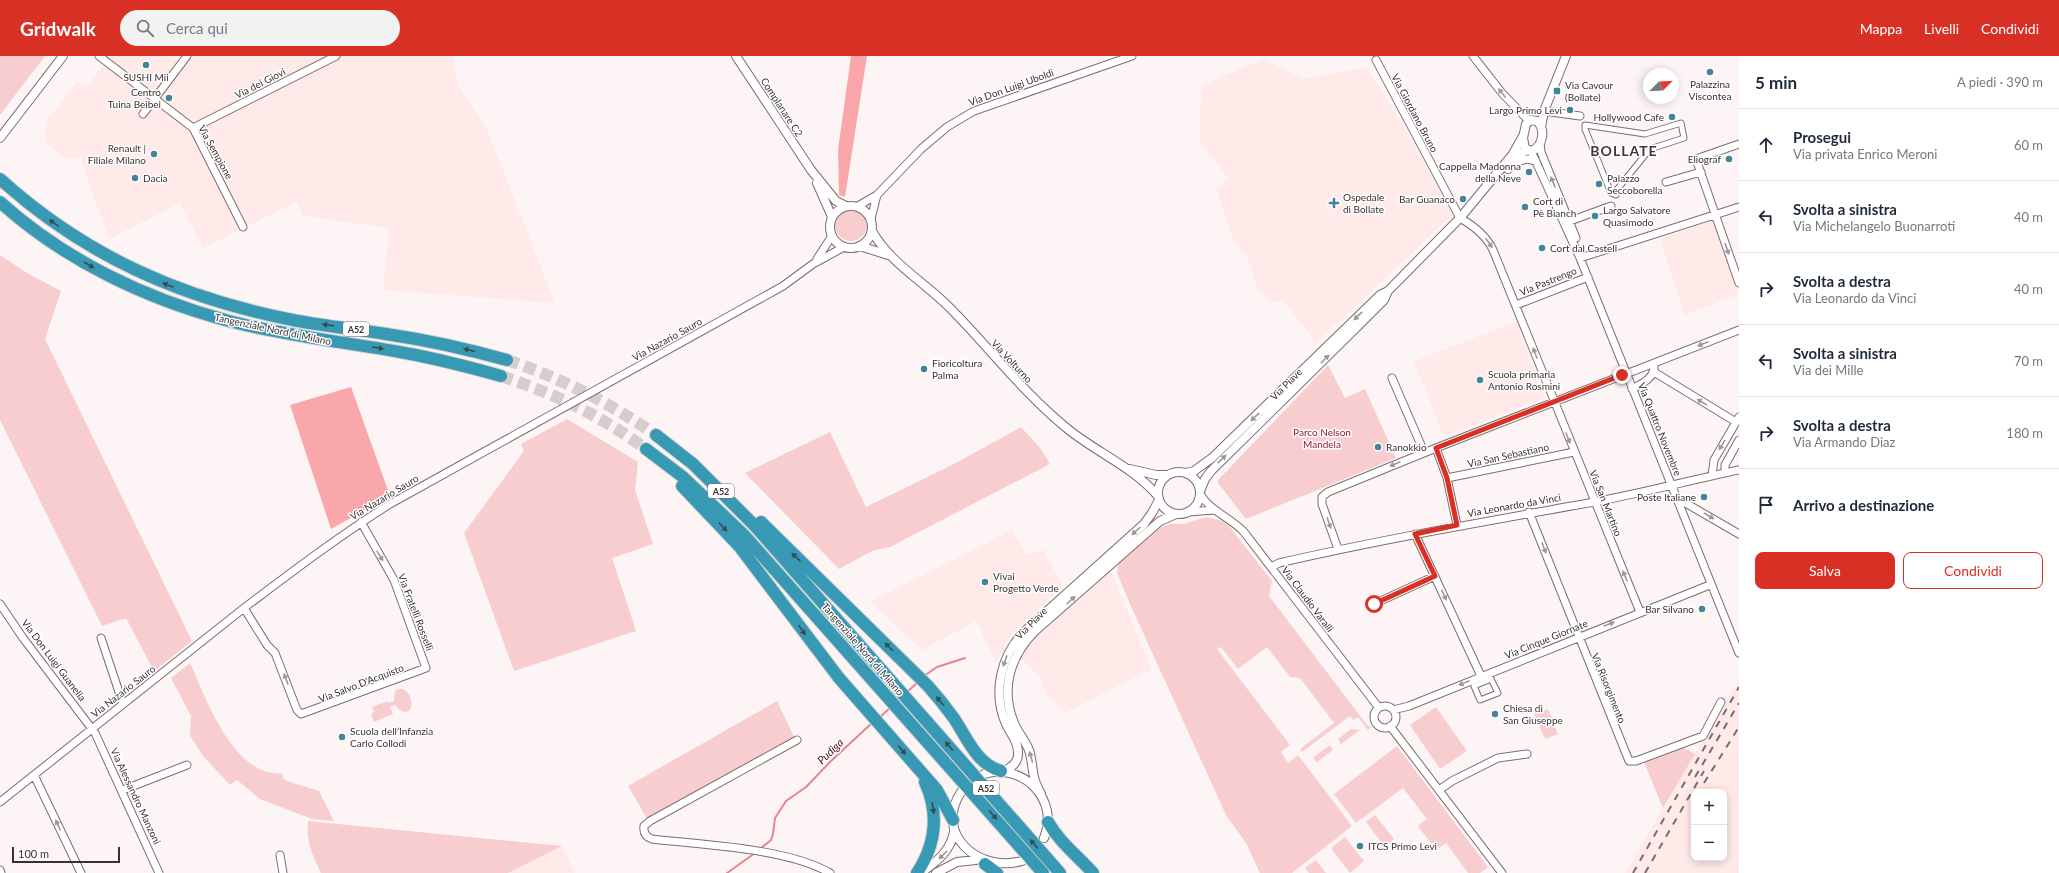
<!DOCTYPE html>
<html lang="it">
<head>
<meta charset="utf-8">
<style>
	body { margin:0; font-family:Lato,sans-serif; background:#f2f2f3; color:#1f2937 }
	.controls { position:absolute; right:12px; bottom:12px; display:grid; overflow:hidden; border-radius:8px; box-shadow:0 2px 10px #0003 }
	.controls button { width:36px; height:36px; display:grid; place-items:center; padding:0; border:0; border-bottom:1px solid #e0e1e3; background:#fff; color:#1f2937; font:20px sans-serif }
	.compass { position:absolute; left:1643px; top:12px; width:36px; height:36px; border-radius:50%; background:#fff; box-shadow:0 2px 10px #0003; rotate:66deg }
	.scale { position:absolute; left:12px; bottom:10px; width:108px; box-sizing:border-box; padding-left:4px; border:2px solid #383031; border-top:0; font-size:11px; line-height:14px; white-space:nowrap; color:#383031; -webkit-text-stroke:3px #fff; paint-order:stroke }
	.stop { position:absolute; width:12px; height:12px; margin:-9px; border:3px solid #d93025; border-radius:50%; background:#fff }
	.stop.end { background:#d93025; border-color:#fff; box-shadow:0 1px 4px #0008 }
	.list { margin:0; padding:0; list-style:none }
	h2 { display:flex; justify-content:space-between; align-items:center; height:52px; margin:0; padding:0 16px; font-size:17px }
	h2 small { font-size:13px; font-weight:400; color:#747a83 }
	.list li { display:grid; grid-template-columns:26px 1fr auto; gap:12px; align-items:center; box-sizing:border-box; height:72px; padding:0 16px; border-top:1px solid #e0e1e3 }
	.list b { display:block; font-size:15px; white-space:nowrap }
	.list p { margin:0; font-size:13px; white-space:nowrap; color:#747a83 }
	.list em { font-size:13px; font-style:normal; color:#747a83 }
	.actions { display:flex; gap:8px; padding:12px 16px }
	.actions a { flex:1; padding:9px 0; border:1px solid #d93025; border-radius:8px; text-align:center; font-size:14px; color:#d93025 }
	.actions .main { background:#d93025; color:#fff }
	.icon { flex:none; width:22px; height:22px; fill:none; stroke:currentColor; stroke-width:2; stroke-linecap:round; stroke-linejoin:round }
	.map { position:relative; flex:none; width:1739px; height:817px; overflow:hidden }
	header { display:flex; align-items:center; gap:24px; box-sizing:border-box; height:56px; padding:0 20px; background:#d93025; color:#fff }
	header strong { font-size:19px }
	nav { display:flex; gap:22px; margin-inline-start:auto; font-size:14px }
	.search { width:280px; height:36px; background:#f2f2f3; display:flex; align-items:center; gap:10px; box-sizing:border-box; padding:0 14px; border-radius:22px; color:#747a83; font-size:15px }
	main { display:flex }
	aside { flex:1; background:#fff }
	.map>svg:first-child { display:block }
	.built { fill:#ffe9e9; fill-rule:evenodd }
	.green { fill:#f8cdcf }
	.forest { fill:#faa7ac }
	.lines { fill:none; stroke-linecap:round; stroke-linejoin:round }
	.stream { stroke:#e8848c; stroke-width:2 }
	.motorway-tunnel { stroke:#d6cece; stroke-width:12; stroke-dasharray:12 6; stroke-linecap:butt }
	.pedestrian-casing { stroke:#7d6d6d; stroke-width:7 }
	.minor-casing { stroke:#7d6d6d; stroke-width:9 }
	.tertiary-casing { stroke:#7d6d6d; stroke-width:10 }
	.motorway-casing { stroke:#d3d1d2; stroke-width:14 }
	.pedestrian { stroke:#fff; stroke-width:5 }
	.minor { stroke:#fff; stroke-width:7 }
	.tertiary { stroke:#fff; stroke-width:8 }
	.motorway { stroke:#3899b5; stroke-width:12 }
	.rail { stroke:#756d6e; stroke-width:2; stroke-dasharray:7 7; stroke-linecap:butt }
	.oneway { fill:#9c9898 }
	.oneway2 { fill:#384a52 }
	.route { stroke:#d93025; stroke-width:5 }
	.poi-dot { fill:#458498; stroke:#fff; stroke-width:1.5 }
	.labels { text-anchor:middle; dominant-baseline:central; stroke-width:3; stroke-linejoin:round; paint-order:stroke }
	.shield { fill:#fff; stroke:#746e6f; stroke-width:1 }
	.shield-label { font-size:9px; font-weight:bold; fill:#383031 }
	.poi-label { font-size:10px; fill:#383031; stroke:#fff; text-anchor:start }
	.street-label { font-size:10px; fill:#383031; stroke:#fff }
	.park-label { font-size:10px; fill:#901a32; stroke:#fff }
	.water-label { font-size:11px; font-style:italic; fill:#4f111b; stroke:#fff }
	.district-label { font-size:14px; font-weight:bold; letter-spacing:1px; fill:#443536; stroke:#fff }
</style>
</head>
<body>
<header>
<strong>Gridwalk</strong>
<div class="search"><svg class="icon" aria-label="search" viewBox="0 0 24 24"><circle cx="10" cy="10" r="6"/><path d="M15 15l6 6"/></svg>Cerca qui</div>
<nav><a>Mappa</a><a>Livelli</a><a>Condividi</a></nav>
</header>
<main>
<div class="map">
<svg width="1739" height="817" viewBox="0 0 1739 817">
	<rect width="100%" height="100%" fill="#fdf5f5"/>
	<!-- built -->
	<path class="built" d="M107,0H453L458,28L488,76L555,247L383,234L389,172L303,160L297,146L203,192L180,147L109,183L82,108V103H65L46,87L45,74L49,62L77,25L86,31L109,2Z
		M1263,3L1303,23L1367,11L1408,78L1453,159L1316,287L1284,245H1270L1257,234L1250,207L1232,180L1217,134L1227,121L1200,85L1201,30Z
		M1714,164L1739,238L1685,259L1660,183Z
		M1516,266L1545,342L1444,381L1414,305Z
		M1012,474L1027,499L1044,494L1063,530L1011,579L996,606L976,565L922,594L870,546Z
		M1111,515L1151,613L1065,657L1046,638L1041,621L1020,602L1023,593Z
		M1739,623V817H1625L1724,648ZM1694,736H1724V802H1694Z
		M562,790L575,817H508Z"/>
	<!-- green -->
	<path class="green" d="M0,0H45L0,59Z
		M835 169a16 16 0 1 1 32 0a16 16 0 1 1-32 0Z
		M0,199L27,217L61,235L45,283L192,585L154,615L126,562L102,570L0,364Z
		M1328,309L1345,342L1365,333L1396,402L1246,463L1218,427V424Z
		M567,363L638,406L635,434L653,488L612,502L636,575L514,615L464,477L524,395L521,388Z
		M1021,371L1041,393L1050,408L890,491L872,495L839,513L745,417L830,376L866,451L954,408Z
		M1206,461L1222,465L1229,470L1272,525L1269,540L1367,669L1371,671L1368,674L1358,661L1353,664L1350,660L1302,696L1300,693L1334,667L1300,622L1290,621L1267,591L1238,613L1221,591L1217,593L1290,689L1281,696L1288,707L1298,699L1352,770L1292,817H1260L1246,787L1226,759L1130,548L1117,517L1118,507L1159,473L1170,468H1184Z
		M190,607C206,642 226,700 264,715C269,717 277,717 283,718V722L287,725L319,735L334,765L312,763L260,743L237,724L230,729L204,701L190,680L191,660L171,622Z
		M398,633H403C411,637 413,646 410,654L406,656L401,655L395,649L390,651L393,658L374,666L371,658L374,656L372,651L387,645L388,647L394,645L395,635Z
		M777,645L795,683L647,763L628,730Z
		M1436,651L1467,695L1440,713L1410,669Z
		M1548,653L1558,678L1545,683L1534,658Z
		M1351,673L1360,674L1341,688L1338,683Z
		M1330,689L1333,694L1317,706L1313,702Z
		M1397,690L1488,811L1480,817H1468L1446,787L1436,794L1418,770L1427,763L1403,732L1356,767L1334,738Z
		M1683,691L1695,698L1663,752L1644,706Z
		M1375,759L1394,783L1382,792L1379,788L1381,786L1366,766Z
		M308,765L562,790L508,817H321C312,799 306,785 308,765Z
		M1345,781L1364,805L1350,817L1331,792Z
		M1316,804L1326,817H1309L1305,812Z"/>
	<!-- forest -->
	<path class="forest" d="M851,0H867L845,141L839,139L838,94Z
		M351,331L390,440L331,473L290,349Z"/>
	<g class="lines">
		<!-- stream -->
		<path class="stream" d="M924,620L937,611L965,602
			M906,637L918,626
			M880,661L890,652
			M760,793L771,784L773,778L775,762L786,745L806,731L831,705L873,666
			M727,817L755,797"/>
		<!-- motorway-tunnel -->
		<path class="motorway-tunnel" d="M507,304C561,322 610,347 656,379
			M501,320C555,338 600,359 646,393"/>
		<!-- pedestrian casing -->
		<g class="pedestrian-casing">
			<path id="pedestrian" d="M1681,67L1684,82L1650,93L1615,136L1616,139L1611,137L1585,73V69L1645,78Z
				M1491,623L1498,637L1480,644L1474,630Z"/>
		</g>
		<!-- minor casing -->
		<g class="minor-casing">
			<path id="minor" d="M99,0L193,72L243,171
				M1473,0L1502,37L1529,65
				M1376,4L1460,162C1474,170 1486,179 1493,194L1640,556
				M1544,55L1580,60
				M143,58L187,0
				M193,72L336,0
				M1540,88L1541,96L1576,182
				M1739,88L1696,103L1739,227
				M1531,95L1580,202L1739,597
				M1513,107L1527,103L1536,105
				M1666,126L1701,116
				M858,150L877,139L921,93L947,71L974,55L1132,0
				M871,163L877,139
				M1570,165L1611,150
				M1580,202L1739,151
				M817,203L832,180
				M1516,249L1588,221
				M1654,316L1736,366
				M1392,322L1424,396
				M1632,333C1641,328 1653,323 1654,312
				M1436,392L1447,422L1457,469
				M1725,417V409L1739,384
				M1712,420L1714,404L1739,361
				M1447,422L1574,396
				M1200,438C1211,456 1230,461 1244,476L1379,652
				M1678,446L1682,445L1739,478
				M1188,456L1214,454
				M1529,456L1629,705H1636L1703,680L1721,646
				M1415,478L1481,620
				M1338,493L1322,448V441L1328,436L1436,392L1739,274
				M1271,511L1279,507C1383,483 1489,465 1594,446C1643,437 1691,424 1739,414
				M0,548L23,582L95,677L159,817
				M1374,548L1435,520
				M244,552L267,589L275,597L297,654L301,658L426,612L394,524L361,466
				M101,582L123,648
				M1374 661a11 11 0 1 1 22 0a11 11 0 1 1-22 0Z
				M1393,654L1409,650L1707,530
				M1390,670L1502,817
				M797,684L650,765L644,770C643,777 646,781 652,783C703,789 787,792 830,817
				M34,719L81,817
				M123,734L187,709
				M1439,734L1452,725L1498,702L1527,698
				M0,746L244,552C292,516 339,480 390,448L783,230L813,208L844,191
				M280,799L283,817
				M0,814L1,817"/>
		</g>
		<!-- tertiary casing -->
		<g class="tertiary-casing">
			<path id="tertiary" d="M736,0L811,114L836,145L846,150
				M1531,64L1537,65C1546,74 1543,91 1531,95L1525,92L1523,82L1526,68Z
				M1541,71L1544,55L1566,0
				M0,82L63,0
				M1508,113L1522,97L1527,94
				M817,127L832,161
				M830 171a21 21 0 1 1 42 0a21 21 0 1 1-42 0Z
				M872,175C889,206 924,226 949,251C989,291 1024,338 1069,374C1098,397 1134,412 1158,440
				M860,190L888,199
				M1130,413L1156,419H1168
				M1158 437a21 21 0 1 1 42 0a21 21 0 1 1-42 0Z
				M1186,417L1194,415L1212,402L1380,239L1388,235L1460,162L1513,98L1523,80
				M1200,435L1205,423L1211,415L1355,273L1384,244L1388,235
				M1002,715C1011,713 1019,706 1018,696C1018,685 1010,677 1006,668C992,636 1001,598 1026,574L1144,468L1152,457L1159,444
				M984,718C1023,706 1060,744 1044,782
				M961,736C934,777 977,817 1022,805
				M1041,738C1038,732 1035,727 1034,721C1032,712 1032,703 1029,694C1025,684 1018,677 1014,667C1000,633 1010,600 1035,575L1160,465L1176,458
				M921,817C937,805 950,796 954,776
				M936,817L957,806L976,804"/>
		</g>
		<!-- motorway casing -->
		<g class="motorway-casing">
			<path id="motorway" d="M0,123C85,200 181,242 293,264C324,270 355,273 386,278C427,284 467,293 507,304
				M0,146C64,204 146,243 229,265C290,281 354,287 416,299C445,305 473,312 501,320
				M656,379L693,408L755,470L1060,817
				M646,393L683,421L744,479L1043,817
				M682,430L739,490L839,622L937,734L953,764
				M761,466L928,630C937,640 945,650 953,661C967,681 976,708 1001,715
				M1048,766C1060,787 1077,799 1093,817
				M985,808L997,817
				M917,817C936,788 939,757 925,726"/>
		</g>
		<!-- pedestrian -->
		<use href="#pedestrian" class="pedestrian"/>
		<!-- minor -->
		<use href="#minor" class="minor"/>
		<!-- tertiary -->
		<use href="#tertiary" class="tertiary"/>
		<!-- motorway -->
		<use href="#motorway" class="motorway"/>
		<!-- rail -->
		<path class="rail" d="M1695,721L1739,647
			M1704,727L1739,671
			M1633,817L1739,631
			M1645,817L1704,715"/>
	</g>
	<!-- one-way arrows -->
	<defs><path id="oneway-solid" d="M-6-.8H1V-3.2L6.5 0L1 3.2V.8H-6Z"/></defs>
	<g class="oneway">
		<use href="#oneway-solid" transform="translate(1502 37) rotate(-129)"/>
		<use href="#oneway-solid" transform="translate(1553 126) rotate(-113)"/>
		<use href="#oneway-solid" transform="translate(1489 187) rotate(55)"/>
		<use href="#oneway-solid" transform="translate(1727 193) rotate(71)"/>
		<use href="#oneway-solid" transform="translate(1358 260) rotate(136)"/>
		<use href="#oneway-solid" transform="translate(1703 288) rotate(159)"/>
		<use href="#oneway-solid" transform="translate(1535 297) rotate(-111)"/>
		<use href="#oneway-solid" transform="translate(1325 303) rotate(-45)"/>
		<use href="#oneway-solid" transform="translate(1702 346) rotate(-149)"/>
		<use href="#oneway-solid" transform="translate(1255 361) rotate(136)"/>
		<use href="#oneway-solid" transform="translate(1568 382) rotate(68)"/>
		<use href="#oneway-solid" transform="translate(1722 389) rotate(121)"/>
		<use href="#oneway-solid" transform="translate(1222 403) rotate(-44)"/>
		<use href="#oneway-solid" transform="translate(1395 408) rotate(157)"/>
		<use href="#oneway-solid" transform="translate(1709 460) rotate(30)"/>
		<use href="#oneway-solid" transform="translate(1329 467) rotate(71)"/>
		<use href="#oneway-solid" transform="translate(1136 475) rotate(138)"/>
		<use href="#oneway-solid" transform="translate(1544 492) rotate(69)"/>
		<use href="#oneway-solid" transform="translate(380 500) rotate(58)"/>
		<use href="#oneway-solid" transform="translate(1625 520) rotate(-113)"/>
		<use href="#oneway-solid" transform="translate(1444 539) rotate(65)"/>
		<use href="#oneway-solid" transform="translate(1071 544) rotate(-42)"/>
		<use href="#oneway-solid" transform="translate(1609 568) rotate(-21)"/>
		<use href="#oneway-solid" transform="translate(1005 605) rotate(110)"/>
		<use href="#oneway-solid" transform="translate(286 623) rotate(-111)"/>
		<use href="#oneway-solid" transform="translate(1464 627) rotate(158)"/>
		<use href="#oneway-solid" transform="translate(1031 701) rotate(-105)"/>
		<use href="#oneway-solid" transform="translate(58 769) rotate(-115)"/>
		<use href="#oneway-solid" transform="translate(943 799) rotate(135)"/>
	</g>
	<g class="oneway2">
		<use href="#oneway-solid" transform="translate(54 167) rotate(-145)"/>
		<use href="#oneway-solid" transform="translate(89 209) rotate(30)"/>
		<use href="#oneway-solid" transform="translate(168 229) rotate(-159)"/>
		<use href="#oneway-solid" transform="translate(328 269) rotate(-172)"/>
		<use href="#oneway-solid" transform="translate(378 292) rotate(9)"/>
		<use href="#oneway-solid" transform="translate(469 294) rotate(-166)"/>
		<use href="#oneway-solid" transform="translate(723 471) rotate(47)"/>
		<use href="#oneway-solid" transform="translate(796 501) rotate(-136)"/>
		<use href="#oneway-solid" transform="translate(802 574) rotate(54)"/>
		<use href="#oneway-solid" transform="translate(889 591) rotate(-135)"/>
		<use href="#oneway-solid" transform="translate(940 645) rotate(-130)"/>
		<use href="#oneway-solid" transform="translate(949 690) rotate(-131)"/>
		<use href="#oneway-solid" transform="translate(902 694) rotate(50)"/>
		<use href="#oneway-solid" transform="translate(933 752) rotate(81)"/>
		<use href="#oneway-solid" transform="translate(993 759) rotate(49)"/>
		<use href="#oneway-solid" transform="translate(1034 788) rotate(-131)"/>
	</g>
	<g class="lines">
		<!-- route -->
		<path class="route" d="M1374,548L1435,520L1415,478L1457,469L1447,422L1436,392L1622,319"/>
	</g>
	<!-- markers -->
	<g class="poi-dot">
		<circle cx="146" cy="9" r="4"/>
		<circle cx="1710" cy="16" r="4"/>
		<rect x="1553" y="31" width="8" height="8" rx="2"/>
		<circle cx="169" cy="42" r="4"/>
		<circle cx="1570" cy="54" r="4"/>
		<circle cx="1672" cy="61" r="4"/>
		<circle cx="154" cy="98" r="4"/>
		<circle cx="1729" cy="103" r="4"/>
		<circle cx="1529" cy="116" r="4"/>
		<circle cx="135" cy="122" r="4"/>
		<circle cx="1599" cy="128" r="4"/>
		<circle cx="1463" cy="143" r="4"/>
		<path d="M1332 141h4v4h4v4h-4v4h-4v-4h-4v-4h4z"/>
		<circle cx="1525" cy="151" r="4"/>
		<circle cx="1595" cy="160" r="4"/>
		<circle cx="1542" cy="192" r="4"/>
		<circle cx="924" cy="313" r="4"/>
		<circle cx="1480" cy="324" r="4"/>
		<circle cx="1378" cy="391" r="4"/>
		<circle cx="1704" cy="441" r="4"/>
		<circle cx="985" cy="526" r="4"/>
		<circle cx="1702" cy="553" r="4"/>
		<circle cx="1495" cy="658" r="4"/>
		<circle cx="342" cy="681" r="4"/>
		<circle cx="1360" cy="790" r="4"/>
	</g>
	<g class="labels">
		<!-- shield labels -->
		<g class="shield">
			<rect x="343" y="266" width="26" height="14" rx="3"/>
			<rect x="708" y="428" width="26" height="14" rx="3"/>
			<rect x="973" y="725" width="26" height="14" rx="3"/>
		</g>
		<g class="shield-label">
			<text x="356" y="273">A52</text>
			<text x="721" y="435">A52</text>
			<text x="986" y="732">A52</text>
		</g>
		<!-- poi labels -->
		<g class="poi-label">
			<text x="146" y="21" text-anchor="middle">SUSHI Mii</text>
			<text x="1710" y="28" text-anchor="middle">Palazzina<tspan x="1710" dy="12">Viscontea</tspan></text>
			<text x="1565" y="29">Via Cavour<tspan x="1565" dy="12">(Bollate)</tspan></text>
			<text x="161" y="36" text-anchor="end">Centro<tspan x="161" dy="12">Tuina Beibei</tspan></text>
			<text x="1562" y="54" text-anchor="end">Largo Primo Levi</text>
			<text x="1664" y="61" text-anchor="end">Hollywood Cafe</text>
			<text x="146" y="92" text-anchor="end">Renault |<tspan x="146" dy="12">Filiale Milano</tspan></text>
			<text x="1721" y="103" text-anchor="end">Eliograf</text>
			<text x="1521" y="110" text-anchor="end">Cappella Madonna<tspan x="1521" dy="12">della Neve</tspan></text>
			<text x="143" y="122">Dacia</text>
			<text x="1607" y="122">Palazzo<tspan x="1607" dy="12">Seccoborella</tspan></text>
			<text x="1343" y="141">Ospedale<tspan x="1343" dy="12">di Bollate</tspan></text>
			<text x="1455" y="143" text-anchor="end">Bar Guanaco</text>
			<text x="1533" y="145">Cort di<tspan x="1533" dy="12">Pè Bianch</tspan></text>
			<text x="1603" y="154">Largo Salvatore<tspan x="1603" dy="12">Quasimodo</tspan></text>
			<text x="1550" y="192">Cort dal Castell</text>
			<text x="932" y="307">Fioricoltura<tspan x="932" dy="12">Palma</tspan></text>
			<text x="1488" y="318">Scuola primaria<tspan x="1488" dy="12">Antonio Rosmini</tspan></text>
			<text x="1386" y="391">Ranokkio</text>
			<text x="1696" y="441" text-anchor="end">Poste Italiane</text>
			<text x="993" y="520">Vivai<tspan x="993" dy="12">Progetto Verde</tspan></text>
			<text x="1694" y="553" text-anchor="end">Bar Silvano</text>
			<text x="1503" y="652">Chiesa di<tspan x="1503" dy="12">San Giuseppe</tspan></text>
			<text x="350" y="675">Scuola dell’Infanzia<tspan x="350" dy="12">Carlo Collodi</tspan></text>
			<text x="1368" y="790">ITCS Primo Levi</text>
		</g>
		<!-- street labels -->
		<g class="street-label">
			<text transform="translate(260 27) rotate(-27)">Via dei Giovi</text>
			<text transform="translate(1011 31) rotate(-20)">Via Don Luigi Uboldi</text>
			<text transform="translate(782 51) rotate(57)">Complanare C2</text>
			<text transform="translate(1415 57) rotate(62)">Via Giordano Bruno</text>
			<text transform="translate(216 96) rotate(61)">Via Sempione</text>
			<text transform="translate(1548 225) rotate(-22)">Via Pastrengo</text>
			<text transform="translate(273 273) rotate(12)">Tangenziale Nord di Milano</text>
			<text transform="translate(667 283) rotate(-29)">Via Nazario Sauro</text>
			<text transform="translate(1012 305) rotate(47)">Via Volturno</text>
			<text transform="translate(1286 328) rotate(-45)">Via Piave</text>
			<text transform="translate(1660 373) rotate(68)">Via Quattro Novembre</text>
			<text transform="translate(1508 399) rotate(-12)">Via San Sebastiano</text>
			<text transform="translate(384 441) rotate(-31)">Via Nazario Sauro</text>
			<text transform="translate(1606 447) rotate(68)">Via San Martino</text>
			<text transform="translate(1514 449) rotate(-10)">Via Leonardo da Vinci</text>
			<text transform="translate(1308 543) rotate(53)">Via Claudio Varalli</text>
			<text transform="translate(416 556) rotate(69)">Via Fratelli Rosselli</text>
			<text transform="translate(1031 567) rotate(-45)">Via Piave</text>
			<text transform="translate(1546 583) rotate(-22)">Via Cinque Giornate</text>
			<text transform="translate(863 593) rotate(49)">Tangenziale Nord di Milano</text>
			<text transform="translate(54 604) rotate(53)">Via Don Luigi Guanella</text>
			<text transform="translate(361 627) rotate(-21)">Via Salvo D'Acquisto</text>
			<text transform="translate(1609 632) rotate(68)">Via Risorgimento</text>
			<text transform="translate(123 635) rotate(-38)">Via Nazario Sauro</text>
			<text transform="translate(136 740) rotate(65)">Via Alessandro Manzoni</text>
		</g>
		<!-- park labels -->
		<g class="park-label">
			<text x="1322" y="376">Parco Nelson<tspan x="1322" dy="12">Mandela</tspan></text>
		</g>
		<!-- water labels -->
		<g class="water-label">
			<text transform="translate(830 695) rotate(-44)">Pudiga</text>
		</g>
		<!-- district labels -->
		<g class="district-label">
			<text x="1624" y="94">BOLLATE</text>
		</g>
	</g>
</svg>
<div class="controls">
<button>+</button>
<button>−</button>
</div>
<svg class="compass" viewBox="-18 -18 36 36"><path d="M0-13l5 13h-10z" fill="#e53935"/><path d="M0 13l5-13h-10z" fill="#747a83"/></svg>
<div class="scale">100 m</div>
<div class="stop" style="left:1374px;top:548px"></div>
<div class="stop end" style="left:1622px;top:319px"></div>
</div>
<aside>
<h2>5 min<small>A piedi · 390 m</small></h2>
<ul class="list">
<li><svg class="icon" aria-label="ahead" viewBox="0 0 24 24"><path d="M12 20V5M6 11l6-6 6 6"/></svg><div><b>Prosegui</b><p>Via privata Enrico Meroni</p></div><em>60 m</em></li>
<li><svg class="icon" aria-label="left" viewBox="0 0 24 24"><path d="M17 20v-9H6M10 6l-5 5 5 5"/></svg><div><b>Svolta a sinistra</b><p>Via Michelangelo Buonarroti</p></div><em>40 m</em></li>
<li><svg class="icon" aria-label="right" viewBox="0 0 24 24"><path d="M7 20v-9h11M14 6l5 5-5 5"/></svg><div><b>Svolta a destra</b><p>Via Leonardo da Vinci</p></div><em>40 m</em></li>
<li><svg class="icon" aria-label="left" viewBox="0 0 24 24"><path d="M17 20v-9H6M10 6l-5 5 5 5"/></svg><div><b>Svolta a sinistra</b><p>Via dei Mille</p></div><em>70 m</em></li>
<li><svg class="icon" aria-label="right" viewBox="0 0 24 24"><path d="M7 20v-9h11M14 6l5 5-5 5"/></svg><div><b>Svolta a destra</b><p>Via Armando Diaz</p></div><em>180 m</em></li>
<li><svg class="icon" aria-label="arrive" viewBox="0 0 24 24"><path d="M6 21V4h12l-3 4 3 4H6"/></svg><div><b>Arrivo a destinazione</b></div></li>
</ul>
<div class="actions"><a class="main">Salva</a><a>Condividi</a></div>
</aside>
</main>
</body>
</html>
